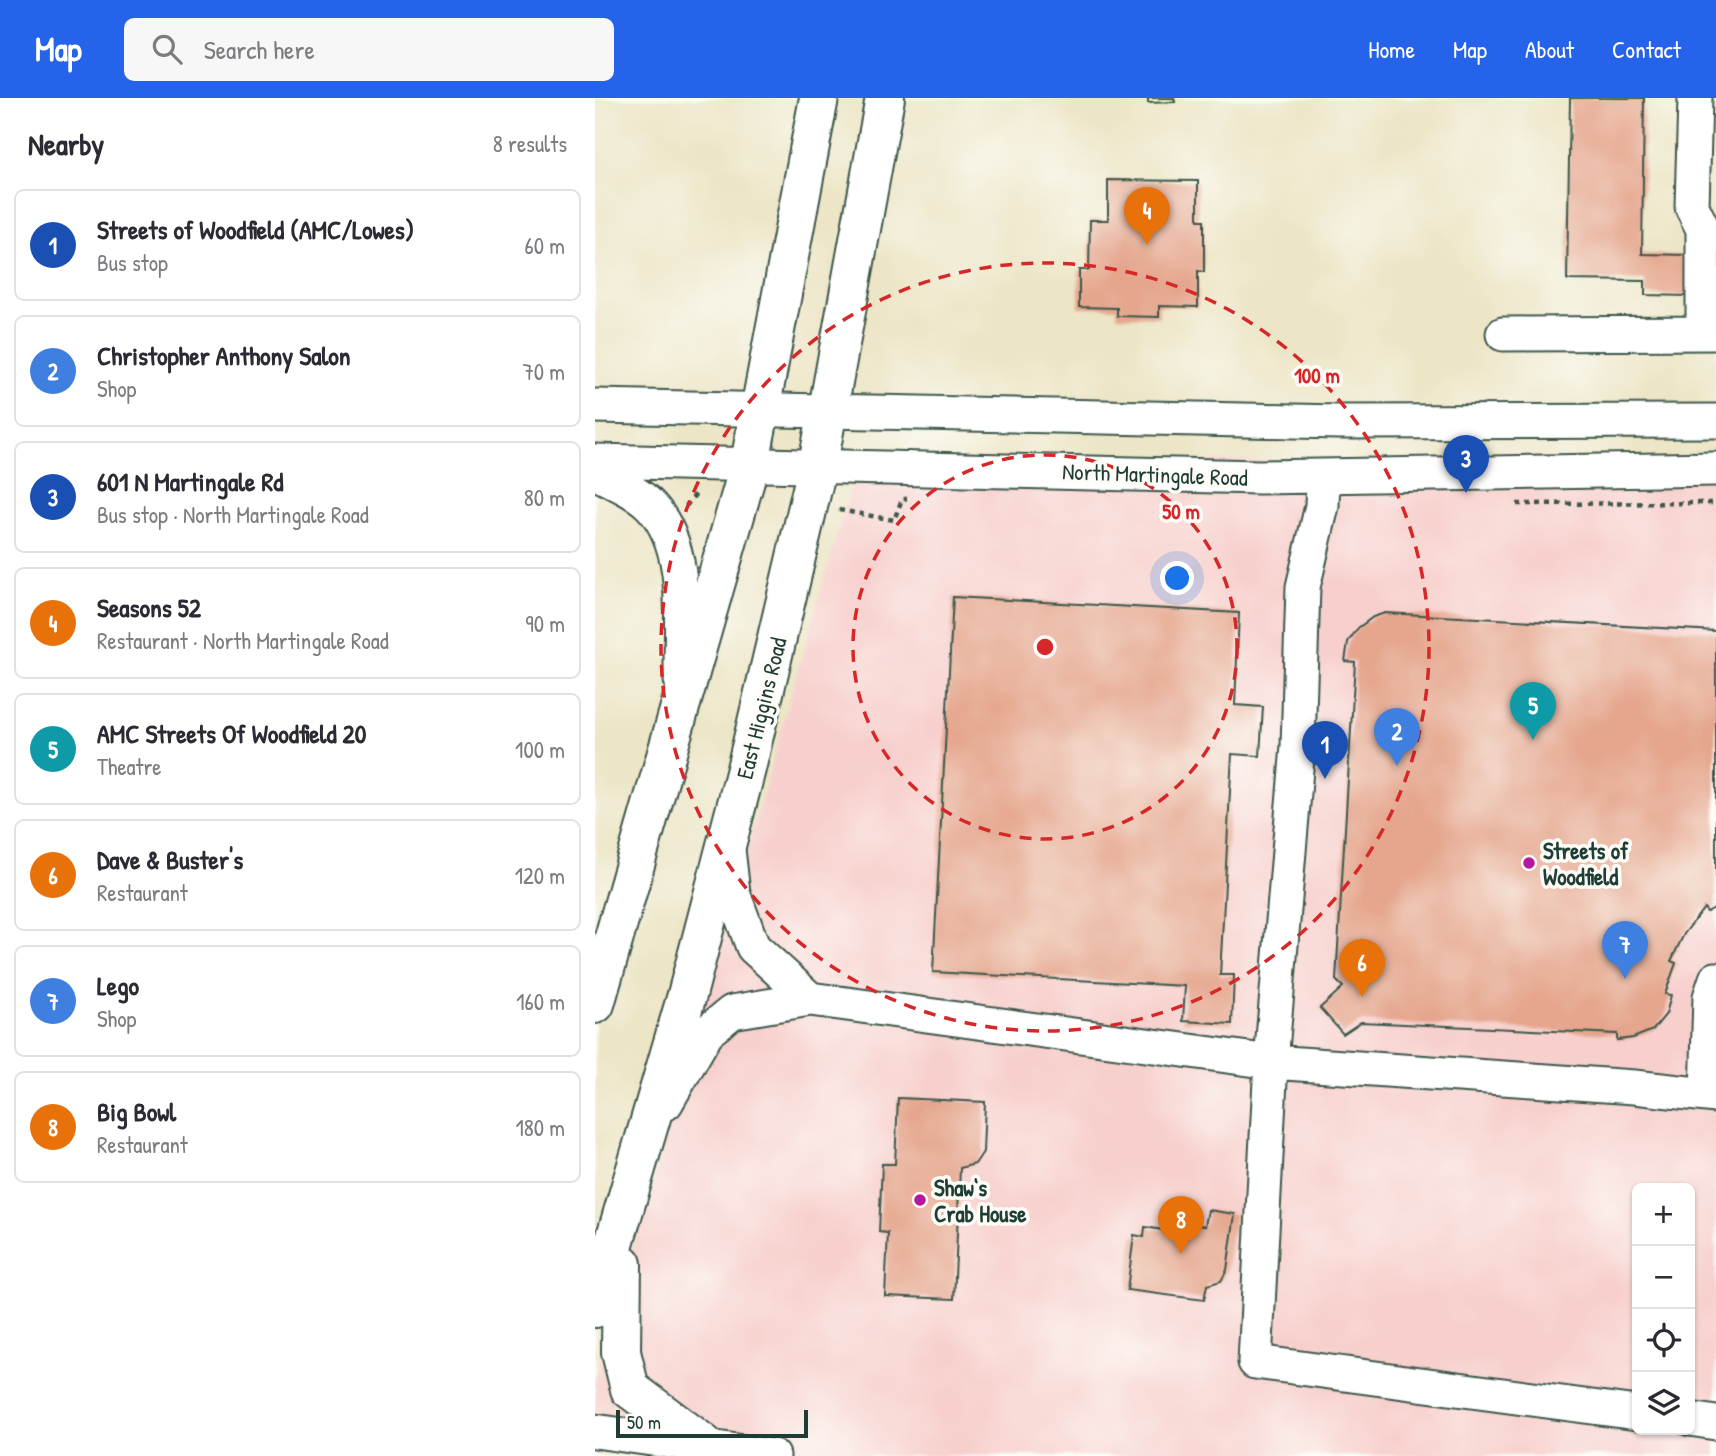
<!DOCTYPE html>
<html lang="en">
<head>
<meta charset="utf-8">
<style>
	body { margin:0; font-family:"Patrick Hand",sans-serif; background:#f7f7f7; color:#2b2b33 }
	.controls { position:absolute; right:21px; bottom:21px; display:grid; overflow:hidden; border-radius:10px; box-shadow:0 2px 5px #0004 }
	.controls button { width:63px; height:63px; display:grid; place-items:center; padding:0; border:0; border-bottom:2px solid #e1e1e2; background:#fff; color:#2b2b33; font:35px sans-serif }
	.scale { position:absolute; left:21px; bottom:18px; width:192px; box-sizing:border-box; padding-left:7px; border:4px solid #1f3d34; border-top:0; font-size:19px; line-height:24px; white-space:nowrap; color:#1f3d34; -webkit-text-stroke:5px #fdfcf7; paint-order:stroke }
	.you { position:absolute; left:583px; top:481px; width:24px; height:24px; margin:-18px; border:5px solid #fff; border-radius:50%; background:#1a73e8; box-shadow:0 0 0 10px #1a73e833 }
	.badge { display:grid; place-items:center; width:46px; height:46px; border-radius:50%; background:#2563eb; color:#fff; font-size:23px; font-weight:700 }
	.pin { position:absolute; translate:-50% -58px; filter:drop-shadow(0 2px 4px #0008) }
	.pin::after { content:''; position:absolute; top:37px; width:24px; height:21px; background:inherit; clip-path:polygon(0 0,100% 0,50% 100%) }
	.list { margin:0; padding:0; list-style:none }
	h2 { display:flex; justify-content:space-between; align-items:center; height:91px; margin:0; padding:0 28px; font-size:30px }
	h2 small { font-size:23px; font-weight:400; color:#7c7c81 }
	.list li { display:grid; grid-template-columns:46px 1fr auto; gap:21px; align-items:center; box-sizing:border-box; height:112px; margin:0 14px 14px; padding:0 14px; border:2px solid #e1e1e2; border-radius:10px }
	.list b { display:block; font-size:26px; white-space:nowrap }
	.list p { margin:0; font-size:23px; white-space:nowrap; color:#7c7c81 }
	.list em { font-size:23px; font-style:normal; color:#7c7c81 }
	.icon { flex:none; width:38px; height:38px; fill:none; stroke:currentColor; stroke-width:2; stroke-linecap:round; stroke-linejoin:round }
	.map { position:relative; flex:none; width:1121px; height:1358px; overflow:hidden }
	header { display:flex; align-items:center; gap:42px; box-sizing:border-box; height:98px; padding:0 35px; background:#2563eb; color:#fff }
	header strong { font-size:33px }
	nav { display:flex; gap:38px; margin-inline-start:auto; font-size:24px }
	.search { width:490px; height:63px; background:#f7f7f7; display:flex; align-items:center; gap:18px; box-sizing:border-box; padding:0 24px; border-radius:10px; color:#7c7c81; font-size:26px }
	main { display:flex }
	aside { flex:1; background:#fff }
	.map>svg:first-child { display:block }
	.built { fill:#f7d0cd; fill-rule:evenodd }
	.building { fill:#e5a68d }
	.lines { fill:none; stroke-linecap:round; stroke-linejoin:round }
	.minor-casing { stroke:#3e564a; stroke-width:37 }
	.major-casing { stroke:#3e564a; stroke-width:42 }
	.path { stroke:#3e564a; stroke-width:4.5; stroke-dasharray:5 5; stroke-linecap:butt }
	.minor { stroke:#fff; stroke-width:33 }
	.major { stroke:#fff; stroke-width:38 }
	.ring { fill:none; stroke:#d62828; stroke-width:3.5; stroke-dasharray:12 9 }
	.poi-dot { fill:#b5179e; stroke:#fdfcf7; stroke-width:2.5 }
	.labels { text-anchor:middle; dominant-baseline:central; stroke-width:7; stroke-linejoin:round; paint-order:stroke }
	.street-label { font-size:23px; fill:#1f3d34; stroke:#fdfcf7 }
	.poi-label { font-size:23px; font-weight:bold; fill:#1f3d34; stroke:#fdfcf7; text-anchor:start }
	.centre { fill:#d62828; stroke:#fdfcf7; stroke-width:3.5 }
	.ring-label { font-size:21px; text-anchor:middle; font-weight:bold; fill:#d62828; stroke:#fdfcf7; stroke-width:7; stroke-linejoin:round; paint-order:stroke }
</style>
</head>
<body>
<header>
<strong>Map</strong>
<div class="search"><svg class="icon" aria-label="search" viewBox="0 0 24 24"><circle cx="10" cy="10" r="6"/><path d="M15 15l6 6"/></svg>Search here</div>
<nav><a>Home</a><a>Map</a><a>About</a><a>Contact</a></nav>
</header>
<main>
<aside>
<h2>Nearby<small>8 results</small></h2>
<ul class="list">
<li><span class="badge" style="background:#1a4fb4">1</span><div><b>Streets of Woodfield (AMC/Lowes)</b><p>Bus stop</p></div><em>60 m</em></li>
<li><span class="badge" style="background:#3f7fe0">2</span><div><b>Christopher Anthony Salon</b><p>Shop</p></div><em>70 m</em></li>
<li><span class="badge" style="background:#1a4fb4">3</span><div><b>601 N Martingale Rd</b><p>Bus stop · North Martingale Road</p></div><em>80 m</em></li>
<li><span class="badge" style="background:#e8710a">4</span><div><b>Seasons 52</b><p>Restaurant · North Martingale Road</p></div><em>90 m</em></li>
<li><span class="badge" style="background:#0f9aa8">5</span><div><b>AMC Streets Of Woodfield 20</b><p>Theatre</p></div><em>100 m</em></li>
<li><span class="badge" style="background:#e8710a">6</span><div><b>Dave &amp; Buster's</b><p>Restaurant</p></div><em>120 m</em></li>
<li><span class="badge" style="background:#3f7fe0">7</span><div><b>Lego</b><p>Shop</p></div><em>160 m</em></li>
<li><span class="badge" style="background:#e8710a">8</span><div><b>Big Bowl</b><p>Restaurant</p></div><em>180 m</em></li>
</ul>
</aside>
<div class="map">
<svg width="1121" height="1358" viewBox="0 0 1121 1358">
	<rect width="100%" height="100%" fill="#fdfcf7"/>
	<filter id="ink" filterUnits="userSpaceOnUse"><feTurbulence type="fractalNoise" baseFrequency=".0143" numOctaves="2"/><feDisplacementMap in="SourceGraphic" scale="14" xChannelSelector="R" yChannelSelector="G"/><feConvolveMatrix kernelMatrix="1 2 1 2 8 2 1 2 1" color-interpolation-filters="sRGB"/></filter>
	<filter id="wash" filterUnits="userSpaceOnUse"><feTurbulence type="fractalNoise" baseFrequency=".00686" numOctaves="4" result="noise"/><feDisplacementMap in="SourceGraphic" scale="28" xChannelSelector="R" yChannelSelector="G"/><feGaussianBlur stdDeviation="1.57" result="paint"/><feColorMatrix in="noise" values="0 0 0 0 0 0 0 0 0 0 0 0 0 0 0 0 0 1.4 0 .05"/><feComposite in="paint" operator="in"/></filter>
	<g filter="url(#wash)">
		<rect width="100%" height="100%" fill="#ece5c6"/>
		<!-- built -->
		<path class="built" d="M1121,361V1358H124L0,1341V1280L263,364ZM1042,1090H1095V1332H1042Z"/>
		<g id="blocks">
			<!-- building -->
			<path class="building" d="M553,0H579L580,4L553,5Z
				M975,0H1049L1047,156L1092,157V198L1050,197V183L972,182Z
				M513,82L603,83V122H609V174L603,173V209L564,208V219L522,218V210L484,209V172H494L495,122H513Z
				M358,499L644,515L640,607L668,609L665,658L637,656L625,877H639L637,926L588,923L590,888L338,874Z
				M790,515L1121,533V809L1112,814L1109,810L1089,836L1076,863L1081,865L1070,896L1076,897L1071,916L1058,932L1038,940L1022,942V936L766,924L748,936L725,910L748,889L741,882L760,564L750,563L753,544L763,530L778,519Z
				M303,1000L390,1004L388,1054L380,1066L365,1070L359,1201L290,1198L293,1135L284,1134L287,1066H300Z
				M613,1112L640,1116L632,1172L626,1183L612,1187L609,1202L532,1192L539,1137L549,1139L550,1129L568,1132L569,1122L610,1128Z"/>
		</g>
	</g>
	<g filter="url(#ink)">
		<use href="#blocks" fill-opacity="0" stroke="#3e564a" stroke-width="2"/>
		<g class="lines">
			<!-- minor casing -->
			<g class="minor-casing">
				<path id="minor" d="M1100,0L1097,109L1108,131V235
					M908,236L1121,235
					M0,308L743,324L1121,323
					M0,363L664,379L1121,371
					M0,374C18,384 42,393 56,408C96,451 85,528 86,582
					M728,378L727,408L708,489L703,648L676,964L660,1264L1042,1315
					M133,751L138,795L158,849L215,901
					M1112,997L1115,899L1121,881
					M71,1005L112,934L137,914L215,901L676,964L1039,989L1121,998
					M1095,1321L1121,1325
					M0,1333L178,1358"/>
			</g>
			<!-- major casing -->
			<g class="major-casing">
				<path id="major" d="M0,906L155,365L224,0
					M27,1166L26,1254L35,1291L109,1346
					M0,1210L92,897L151,671L223,366L290,0"/>
			</g>
			<!-- path -->
			<path class="path" d="M922,406L1121,405
				M91,408L103,393
				M244,412L299,422L307,401H312"/>
			<!-- minor -->
			<use href="#minor" class="minor"/>
			<!-- major -->
			<use href="#major" class="major"/>
		</g>
	</g>
	<!-- distance rings -->
	<g class="ring">
		<circle cx="450" cy="549" r="192"/>
		<circle cx="450" cy="549" r="384"/>
	</g>
	<!-- markers -->
	<g class="poi-dot">
		<circle cx="934" cy="765" r="7"/>
		<circle cx="325" cy="1102" r="7"/>
	</g>
	<g class="labels">
		<!-- street labels -->
		<g class="street-label">
			<text transform="translate(560 376) rotate(2)">North Martingale Road</text>
			<text transform="translate(166 610) rotate(-76)">East Higgins Road</text>
		</g>
		<!-- poi labels -->
		<g class="poi-label">
			<text x="948" y="752">Streets of<tspan x="948" dy="26">Woodfield</tspan></text>
			<text x="339" y="1089">Shaw‘s<tspan x="339" dy="26">Crab House</tspan></text>
		</g>
	</g>
	<circle cx="450" cy="549" r="10" class="centre"/>
	<g class="ring-label">
		<text x="722" y="285">100 m</text>
		<text x="586" y="421">50 m</text>
	</g>
</svg>
<div class="controls">
<button>+</button>
<button>−</button>
<button><svg class="icon" aria-label="locate" viewBox="0 0 24 24"><circle cx="12" cy="12" r="6"/><path d="M12 2v4M12 18v4M2 12h4M18 12h4"/></svg></button>
<button><svg class="icon" aria-label="layers" viewBox="0 0 24 24"><path d="M12 4l9 5-9 5-9-5zM3 14l9 5 9-5"/></svg></button>
</div>
<div class="scale">50 m</div>
<div class="you"></div>
<div class="pin badge" style="left:730px;top:681px;background:#1a4fb4">1</div>
<div class="pin badge" style="left:802px;top:668px;background:#3f7fe0">2</div>
<div class="pin badge" style="left:871px;top:395px;background:#1a4fb4">3</div>
<div class="pin badge" style="left:552px;top:147px;background:#e8710a">4</div>
<div class="pin badge" style="left:938px;top:642px;background:#0f9aa8">5</div>
<div class="pin badge" style="left:767px;top:899px;background:#e8710a">6</div>
<div class="pin badge" style="left:1030px;top:881px;background:#3f7fe0">7</div>
<div class="pin badge" style="left:586px;top:1156px;background:#e8710a">8</div>
</div>
</main>
</body>
</html>
